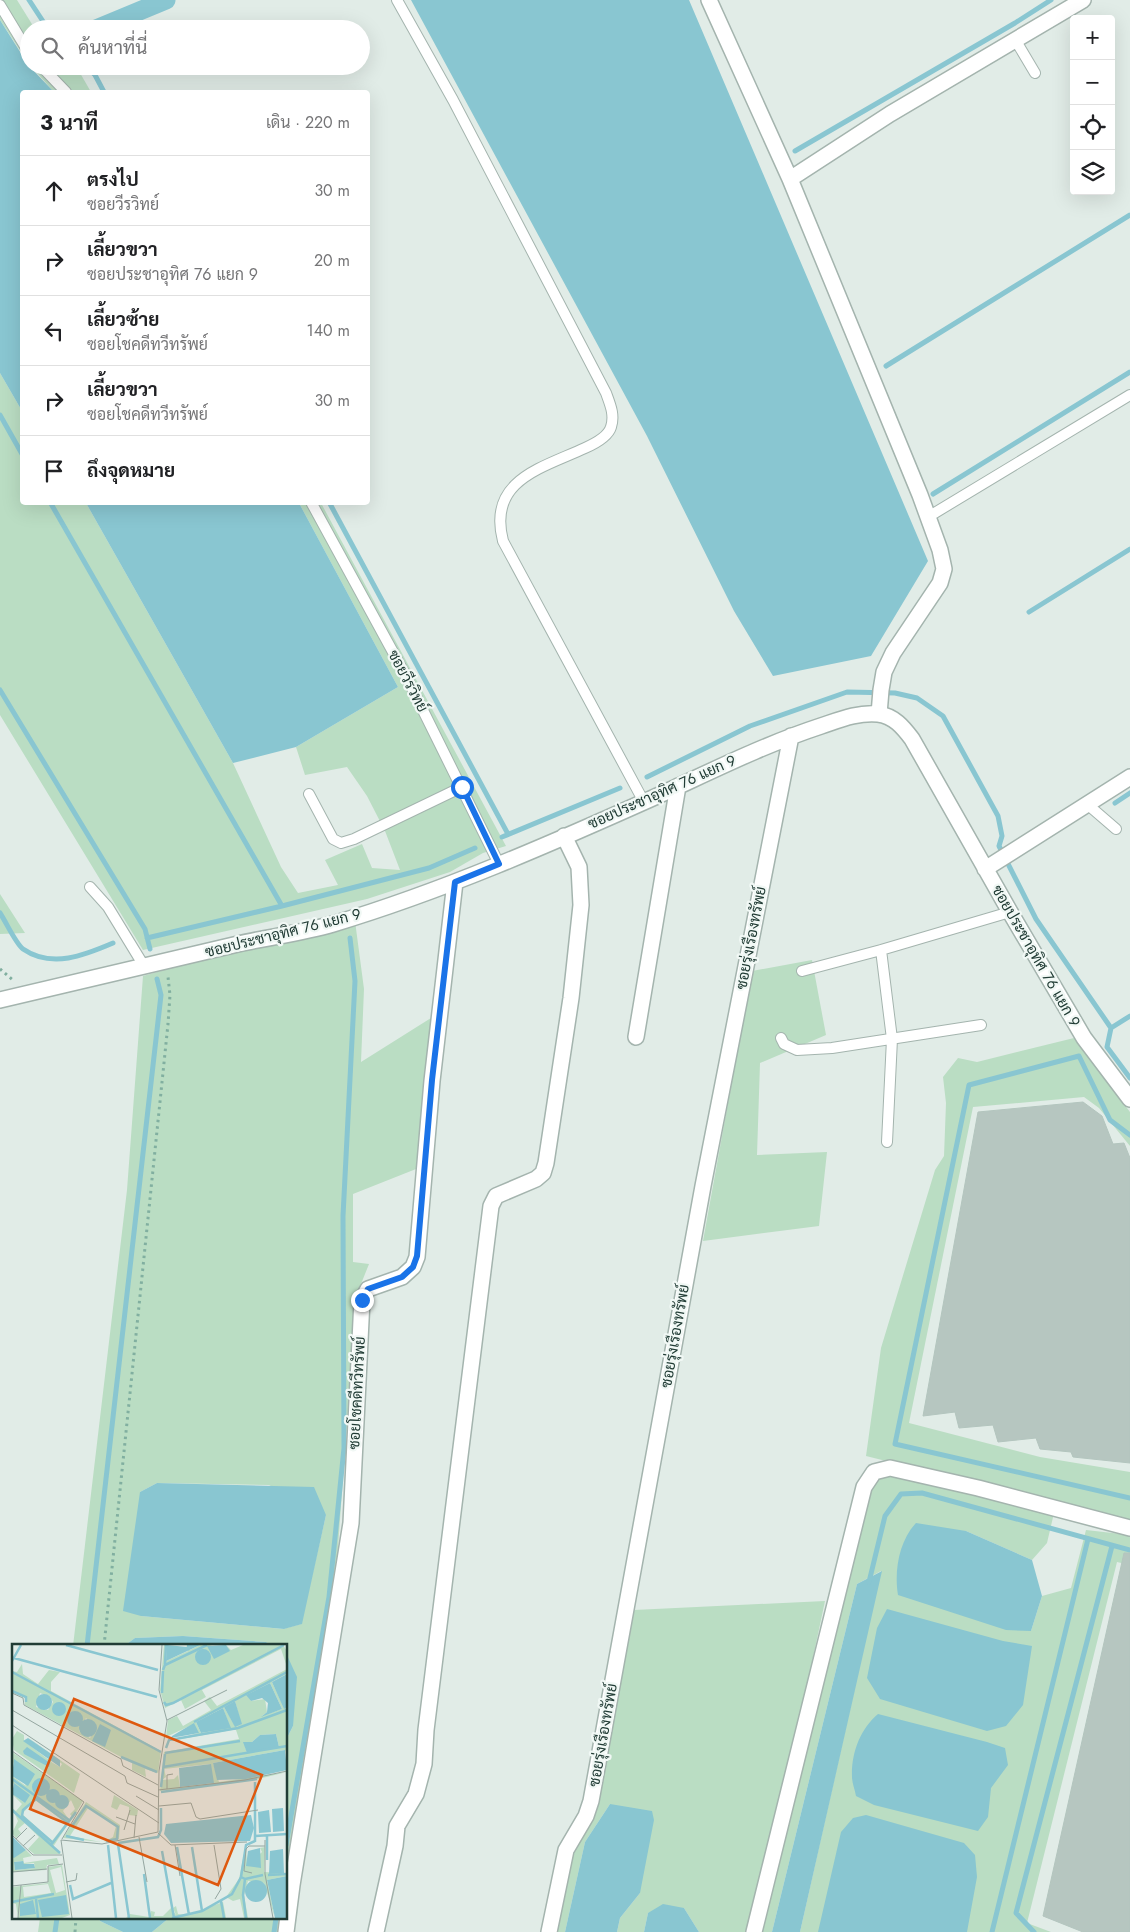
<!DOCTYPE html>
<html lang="th">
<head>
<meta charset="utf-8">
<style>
	body { margin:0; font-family:Jost,Sarabun,sans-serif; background:#f2f2f2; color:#202124 }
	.controls { position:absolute; right:15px; top:15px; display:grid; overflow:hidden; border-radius:5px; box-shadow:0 5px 20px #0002 }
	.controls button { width:45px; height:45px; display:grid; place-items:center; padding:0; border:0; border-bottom:1px solid #e0e0e0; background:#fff; color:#202124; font:25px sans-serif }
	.stop { position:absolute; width:15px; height:15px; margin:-11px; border:4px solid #1a73e8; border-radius:50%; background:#fff }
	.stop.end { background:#1a73e8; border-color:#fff; box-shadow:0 1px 5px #0008 }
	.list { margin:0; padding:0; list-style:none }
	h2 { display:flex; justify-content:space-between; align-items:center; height:65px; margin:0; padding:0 20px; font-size:21px }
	h2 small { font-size:16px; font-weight:400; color:#757577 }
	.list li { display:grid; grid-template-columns:32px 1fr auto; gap:15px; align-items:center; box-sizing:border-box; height:70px; padding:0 20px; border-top:1px solid #e0e0e0 }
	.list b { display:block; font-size:19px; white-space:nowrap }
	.list p { margin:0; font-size:16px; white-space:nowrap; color:#757577 }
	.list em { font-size:16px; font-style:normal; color:#757577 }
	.icon { flex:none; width:28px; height:28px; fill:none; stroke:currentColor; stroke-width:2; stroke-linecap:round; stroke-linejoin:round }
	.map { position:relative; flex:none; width:1130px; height:1932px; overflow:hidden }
	.search { position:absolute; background:#fff; box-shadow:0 5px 20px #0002; left:20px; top:20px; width:350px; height:55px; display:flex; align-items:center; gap:12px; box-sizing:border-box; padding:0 18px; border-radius:28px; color:#757577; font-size:19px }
	.panel { position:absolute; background:#fff; box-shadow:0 5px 20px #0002; left:20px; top:90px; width:350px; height:415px; border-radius:5px }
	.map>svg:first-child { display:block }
	.green { fill:#baddc3; fill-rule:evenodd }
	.water { fill:#89c6d1 }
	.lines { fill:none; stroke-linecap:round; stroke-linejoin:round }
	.stream { stroke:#89c6d1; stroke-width:5 }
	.canal { stroke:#89c6d1; stroke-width:19 }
	.building { fill:#b6c6c0; stroke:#b3c5be }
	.lane-casing { stroke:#a4b4ae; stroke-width:12 }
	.street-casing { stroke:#a4b4ae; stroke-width:18 }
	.path { stroke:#81afa0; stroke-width:3; stroke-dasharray:2.5 4; stroke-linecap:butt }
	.lane { stroke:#fff; stroke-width:10 }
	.street { stroke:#fff; stroke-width:15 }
	.route { stroke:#1a73e8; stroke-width:6 }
	.labels { text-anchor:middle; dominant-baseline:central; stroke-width:4.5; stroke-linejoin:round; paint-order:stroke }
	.street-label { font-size:15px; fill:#213c35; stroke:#f1f8f5 }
	.inset-river { fill:none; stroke:#89c6d1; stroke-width:2.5 }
	.inset-road { fill:none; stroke:#94a6a0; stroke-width:1 }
	.view { fill:#de580e; fill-opacity:0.15; stroke:#de580e; stroke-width:2.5 }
	.inset-edge { fill:none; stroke:#213c35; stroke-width:2.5 }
</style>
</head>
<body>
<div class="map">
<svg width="1130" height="1932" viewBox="0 0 1130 1932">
	<rect width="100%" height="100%" fill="#e1ece7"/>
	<!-- green -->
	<path class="green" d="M0,0H17L35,29H29V64L0,20Z
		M31,66H76L91,92H54Z
		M0,373L22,411V502L86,503L233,763L281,867L298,893L338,885L325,860L362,844L372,868L400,870L385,831L367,796L347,767L305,775L296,747L398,687L299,503H321L506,846L483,853L450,872L367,899L143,950L0,715Z
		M0,894L25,933L0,934Z
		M355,921L364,989L361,1062L431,1018L416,1169L353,1194V1262L369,1264L361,1284L354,1328L335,1588L285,1932H152L169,1918H286V1740L293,1726L286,1646H273L266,1642L183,1636L135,1638L124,1646H73L127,1190L143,976L161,971L178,963ZM157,1483L269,1485L326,1515L301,1624L283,1629L141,1616L140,1492Z
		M812,960L826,1035L760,1063L757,1155L827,1152L819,1226L703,1241L752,971Z
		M1074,1038L1130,1112V1146L1099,1108L1084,1097L973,1107L909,1423L1040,1457L1130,1472V1522L866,1456L881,1348L935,1170L944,1156L946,1103L943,1077L958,1058L977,1062Z
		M892,1473L1054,1513L1047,1543L1032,1560L966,1531L1031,1631L1042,1596L1071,1588L1086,1530L1130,1535V1565L1117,1562L1027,1923L1051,1932H800L881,1571L857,1584L772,1932H758L868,1489L877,1478Z
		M825,1601L808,1681L746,1932H699L684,1908L648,1913L644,1932H617L620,1918L640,1893L610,1804L585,1842L565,1932H552L571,1847L597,1801L634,1610Z
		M40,1918H99L100,1921L123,1932H38Z"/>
	<!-- water -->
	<path class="water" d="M411,0H689L928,561L871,656L773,676L734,611L647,436Z
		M0,20L29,66L54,92H22V411L0,373Z
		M86,503H299L398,687L296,747L233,763Z
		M157,1483L314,1487L326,1515L302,1624L284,1629L141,1616L123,1611L140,1492Z
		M916,1523L966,1531L1032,1560L1042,1596L1031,1631L1006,1630L898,1595C894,1571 899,1541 916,1523Z
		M882,1571L800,1932H772L857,1584Z
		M887,1609L1003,1641L1032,1646L1023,1705L1006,1726L987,1731L880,1699L867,1678L877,1628Z
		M183,1636L266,1642L273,1646H124L135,1638Z
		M286,1653L297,1677L293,1726L286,1740Z
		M878,1714L987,1742L1005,1748L1008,1765L991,1788L988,1817L978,1831L874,1805L856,1796C855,1790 852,1783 852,1777C851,1754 860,1729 878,1714Z
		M610,1804L652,1811L654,1820L640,1893L620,1918L617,1932H565L585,1842Z
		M866,1815L964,1843L975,1855L977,1877L967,1932H818L841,1832L853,1818Z
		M663,1904L684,1908L699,1932H644L648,1913Z
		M99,1918H169L152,1932H123L100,1921Z"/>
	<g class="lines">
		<!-- stream -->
		<path class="stream" d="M29,0L48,29
			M86,66L95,75L104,92
			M795,151L1015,23L1051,0
			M886,366L1130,215
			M0,415L22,454
			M933,494L1130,372
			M50,502L282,906
			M329,502L508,834
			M1029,612L1130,549
			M0,690L145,929L150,949
			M647,777L750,726L847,692L895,693L917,698L943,716L998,816L1002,836L999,846L1036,919L1111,1028L1107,1047L1130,1078
			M1115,803L1130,793
			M502,837L620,788
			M0,913C6,922 16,944 23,949C52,969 85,955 113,943
			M147,938L282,906L429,868L475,848
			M1111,1028L1130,1016
			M1130,1135L1110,1120L1079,1056L969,1085L895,1444L1130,1498
			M869,1582L885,1516L901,1494L922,1493L1130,1550
			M87,1646L161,995L157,979
			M286,1845L329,1597L344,1448L343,1216L355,981L350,938
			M55,1932L57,1918
			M274,1932L276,1918
			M992,1932L1088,1539
			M1034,1932L1016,1913L1112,1546"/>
		<!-- canal -->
		<path class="canal" d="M96,29L166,0"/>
	</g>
	<!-- building -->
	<path class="building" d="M1083,1102L1102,1116L1113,1144L1124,1143L1130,1158V1463L1073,1457L1071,1452L1040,1449L1036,1438L998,1442L993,1425L959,1428L955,1412L923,1416L978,1112Z
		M1124,1553H1130V1932H1083L1043,1916Z"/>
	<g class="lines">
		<!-- lane casing -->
		<g class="lane-casing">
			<path id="lane" d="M397,0L453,100L606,393C610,404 615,415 611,427C608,437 594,444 585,448C542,468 487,480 503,541L644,802
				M0,5L29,53
				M1016,41L1035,73
				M41,66L66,92
				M311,502L406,676L499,864
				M928,517L1130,395
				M309,794L333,839L341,843L354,839L462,787
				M1087,804L1116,829
				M90,887L108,907L144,966
				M881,950L892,1039L887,1142
				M802,971L881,950L1010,912
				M781,1038L784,1044L797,1050L832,1048L981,1025"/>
		</g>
		<!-- street casing -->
		<g class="street-casing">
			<path id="street" d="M709,0L790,179L920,495L940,550L944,569L940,583L893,653L884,672L881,690L879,714
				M790,179L890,114L1083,0
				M985,869L1130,777
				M0,1000C79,982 158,963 238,944C269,937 302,933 333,924C443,891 550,844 655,797C710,772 763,745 821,726C839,720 858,712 878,714C894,716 903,727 912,739L1010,912L1084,1038L1130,1099
				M636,1037L678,786
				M286,1932L292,1885L351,1523L362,1300L368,1289L402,1277L413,1267L417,1257L432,1081L455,882
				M376,1932L395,1846L397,1826L416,1794L424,1764L426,1730L491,1206L496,1196L536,1179L543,1173L546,1163L571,998L581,905L579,867L564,836
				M549,1932L566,1850L586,1816L591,1801L703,1186L791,736
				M754,1932L864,1487L874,1472L890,1468L978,1488L1130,1528"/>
		</g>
		<!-- path -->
		<path class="path" d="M0,969L14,981
			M104,1646L168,1024L170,995L168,977
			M75,1932L76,1918"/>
		<!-- lane -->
		<use href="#lane" class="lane"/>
		<!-- street -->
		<use href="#street" class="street"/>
	</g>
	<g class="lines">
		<!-- route -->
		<path class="route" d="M362,1300L368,1289L402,1277L413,1267L417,1256L432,1080L455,882L499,864L462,787"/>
	</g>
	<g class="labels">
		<!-- street labels -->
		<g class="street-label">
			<text transform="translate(408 681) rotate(62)">ซอยวีรวิทย์</text>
			<text transform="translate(662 792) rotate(-24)">ซอยประชาอุทิศ 76 แยก 9</text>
			<text transform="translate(283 933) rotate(-14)">ซอยประชาอุทิศ 76 แยก 9</text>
			<text transform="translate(751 938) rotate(-79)">ซอยรุ่งเรืองทรัพย์</text>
			<text transform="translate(1036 956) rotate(60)">ซอยประชาอุทิศ 76 แยก 9</text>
			<text transform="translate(675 1336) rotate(-80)">ซอยรุ่งเรืองทรัพย์</text>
			<text transform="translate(357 1393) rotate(-87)">ซอยโชคดีทวีทรัพย์</text>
			<text transform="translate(603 1735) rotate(-80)">ซอยรุ่งเรืองทรัพย์</text>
		</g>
	</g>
	<!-- overview -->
	<g transform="translate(12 1644)">
		<rect width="275" height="275" fill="#e1ece7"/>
		<path d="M152,1H155L154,17L176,7L174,1L178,6L188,1H197L217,7L214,1L219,6L231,1H271L275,7V23L269,5L190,46L194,53L173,65L169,56L153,64L148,46ZM10,20L11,30L26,40L37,26L48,28L39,38V47L149,107L146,129L133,125L134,133L120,126V119L13,61V54L0,47V27L5,28ZM28,49L38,53L41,58L36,66L24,63ZM74,74L84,85L78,94L67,87ZM275,25V30L260,38L272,64L275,63V111L273,106L201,119L207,138L275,128L242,136L148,147L152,108L227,95L224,86H220L158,97L186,89L182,80L154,93L156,76L165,72L171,82L199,66L192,57L198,53L205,62ZM258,39L270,65L250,72L255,68L253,55L239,57L235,51ZM223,57L229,80L223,82L212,63ZM211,64L218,83L189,89L184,78ZM264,90L267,103L235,109L232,98H240L248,91ZM198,120L201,139L168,143L166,131L162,135L150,136L154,133L152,125ZM5,87L12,91V97L41,119L48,123L50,120L15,93L68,130L62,149L2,106L0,95ZM0,108L71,157L61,174L58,170L63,165L59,156L51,167L58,177L41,203L49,210H22L16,205L27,193L13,179L6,185L9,189L4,194L0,189L6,177L0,164L4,167L10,160L0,150L13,159L2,139L0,142V132L14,142L0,116ZM23,156L54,179L40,197L10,170ZM102,151L126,166L125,172L117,171V163L108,160L105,166L99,163ZM74,158L108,181L107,195L92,198L101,193L104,182L76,164L58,192L89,198L51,194ZM234,200L235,222L250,208L248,204L253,203L252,228L275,229V232L255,236L263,274L252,239L236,237L232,251L236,274H232L228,255L221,257L214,253L227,235ZM14,206L20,212L11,214L12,219L45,214L47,220L35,221L34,226L0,228V213ZM10,217L12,220L22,219L23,224L3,226L2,218ZM50,221L58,271L50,274H6L4,260L0,259V243L36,239V223ZM49,223L53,246L44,249L38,226ZM36,240L39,249L12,253L11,243ZM211,258L214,274H114L118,270L137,273L139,267L143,268L142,272H151L159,264L164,271L161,264L164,262L166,270L176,271Z" fill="#baddc3" fill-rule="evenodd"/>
		<path d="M155,1L175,3V1H188L154,17ZM214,1L218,7L202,15L195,2ZM183 13a8 8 0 1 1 16 0a8 8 0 1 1-16 0ZM275,30V63L272,65L260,38ZM258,39L270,65L249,73L255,68L256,59L250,54L239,57L234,51ZM24 58a8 8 0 1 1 16 0a8 8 0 1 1-16 0ZM223,57L230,80L223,83L212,63ZM40 65a7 7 0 1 1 14 0a7 7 0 1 1-14 0ZM211,64L219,84L189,89L184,78ZM55 75a8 8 0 1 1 16 0a8 8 0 1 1-16 0ZM67 84a9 9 0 1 1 18 0a9 9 0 1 1-18 0ZM182,79L187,89L159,94L160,92ZM88,80L99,86L93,103L80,97ZM264,90L267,103L235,109L231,98H240L248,91ZM16,94L48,116V123L11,97ZM15,103L38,119L37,123L12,110L11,107ZM273,106L275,126L234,135L205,136L201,119ZM2,115L23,130L16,142L0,132ZM199,120L202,139L168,143L167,124ZM20 143a9 9 0 1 1 18 0a9 9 0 1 1-18 0ZM2,139L18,151L13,159L0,150ZM34 152a7 7 0 1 1 14 0a7 7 0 1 1-14 0ZM43 158a7 7 0 1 1 14 0a7 7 0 1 1-14 0ZM271,164L272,187L261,188L260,165ZM257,166L259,188L247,189L246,168ZM239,171L242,184L238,197L159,199L152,190L154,180ZM0,192L14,206L2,214L0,213ZM248,204L249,224L234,222L236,207ZM271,205L272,229L257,230L258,207ZM11,217L12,220H22L23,224L3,226L2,218ZM275,232V274H263L255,236ZM233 247a11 11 0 1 1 22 0a11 11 0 1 1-22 0ZM54,251L57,270L30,273L26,256ZM21,256L24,270L8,272V260Z" fill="#89c6d1"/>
		<path class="inset-river" d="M54,1L146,26M2,14L145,53M0,17L9,1M153,20L154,1M151,26L153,21L195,1M0,28L149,108M0,47L14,53V58M150,49L151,27M152,58L154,61L161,59L272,1M182,78L275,28M154,104L157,96L226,84L275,66M153,109L228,97M109,113L145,128M151,123L275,102M0,135L57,176M149,143L153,110M149,148L245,135M0,166L48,209M60,182L74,162L106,183L105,195L94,197M54,192L72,196M243,192L275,190M40,198L10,172L11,166L24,155L55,178M106,199L146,193L149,186V164M106,200L117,274M39,201L64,168M96,201L104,274M165,203L177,271M180,203L190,267M150,207L162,274M255,216V192M132,230L138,274M256,231L275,230M229,233L233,235L231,251L234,274M233,235L251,231M58,241L61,255L99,239M24,255L26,274M209,257L212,274M0,258L42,250M160,274L190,267L220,250L229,233L234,201L243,197V138"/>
		<path class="inset-road" d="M0,49L11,54L12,61L109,115L111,122L146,141M0,66L113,132L115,139L146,153M155,76L215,46M0,81L147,179M0,107L72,158L50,195M155,145V131L161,130M146,146L233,136L275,127M124,152L147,166M147,162L179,159L184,173L188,175L246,166M104,173L123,180M112,186L118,166M146,189L159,201L235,198M0,191L21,211H50M127,193L135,238M122,194L124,171M4,195L15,184M253,196V230L261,274M163,201L168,232M202,201L209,245L203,255M11,202L23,191M237,202L234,205L232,227L240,229M237,202H253M0,228L35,225M54,238L64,236L65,229M0,242L36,238V222L51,220M6,274L9,241M60,274L49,196L90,200L146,188L147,127L155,77L147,46L150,1"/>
		<path class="view" d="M62,55L250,131L206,241L18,165Z"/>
		<rect width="275" height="275" class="inset-edge"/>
	</g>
</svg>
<div class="controls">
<button>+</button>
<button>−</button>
<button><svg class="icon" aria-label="locate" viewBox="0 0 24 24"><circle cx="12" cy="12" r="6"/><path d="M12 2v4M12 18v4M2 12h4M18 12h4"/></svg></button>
<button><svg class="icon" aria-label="layers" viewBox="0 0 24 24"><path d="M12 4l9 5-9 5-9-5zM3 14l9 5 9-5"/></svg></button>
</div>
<div class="stop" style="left:462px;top:787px"></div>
<div class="stop end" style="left:362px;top:1300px"></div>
<div class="search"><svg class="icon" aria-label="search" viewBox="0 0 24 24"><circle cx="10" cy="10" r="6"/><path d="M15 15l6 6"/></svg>ค้นหาที่นี่</div>
<section class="panel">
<h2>3 นาที<small>เดิน · 220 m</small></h2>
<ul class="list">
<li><svg class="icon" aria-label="ahead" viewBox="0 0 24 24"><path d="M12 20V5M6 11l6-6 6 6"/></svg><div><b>ตรงไป</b><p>ซอยวีรวิทย์</p></div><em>30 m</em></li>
<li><svg class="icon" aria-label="right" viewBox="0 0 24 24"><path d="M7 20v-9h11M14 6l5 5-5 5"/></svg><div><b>เลี้ยวขวา</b><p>ซอยประชาอุทิศ 76 แยก 9</p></div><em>20 m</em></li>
<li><svg class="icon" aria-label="left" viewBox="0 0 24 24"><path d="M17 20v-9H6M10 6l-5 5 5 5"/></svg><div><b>เลี้ยวซ้าย</b><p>ซอยโชคดีทวีทรัพย์</p></div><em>140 m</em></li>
<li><svg class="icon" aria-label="right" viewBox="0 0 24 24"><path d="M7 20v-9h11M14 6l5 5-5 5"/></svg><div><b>เลี้ยวขวา</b><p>ซอยโชคดีทวีทรัพย์</p></div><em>30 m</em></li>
<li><svg class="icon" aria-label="arrive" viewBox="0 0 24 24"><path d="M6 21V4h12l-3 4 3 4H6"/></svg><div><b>ถึงจุดหมาย</b></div></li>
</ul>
</section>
</div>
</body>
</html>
